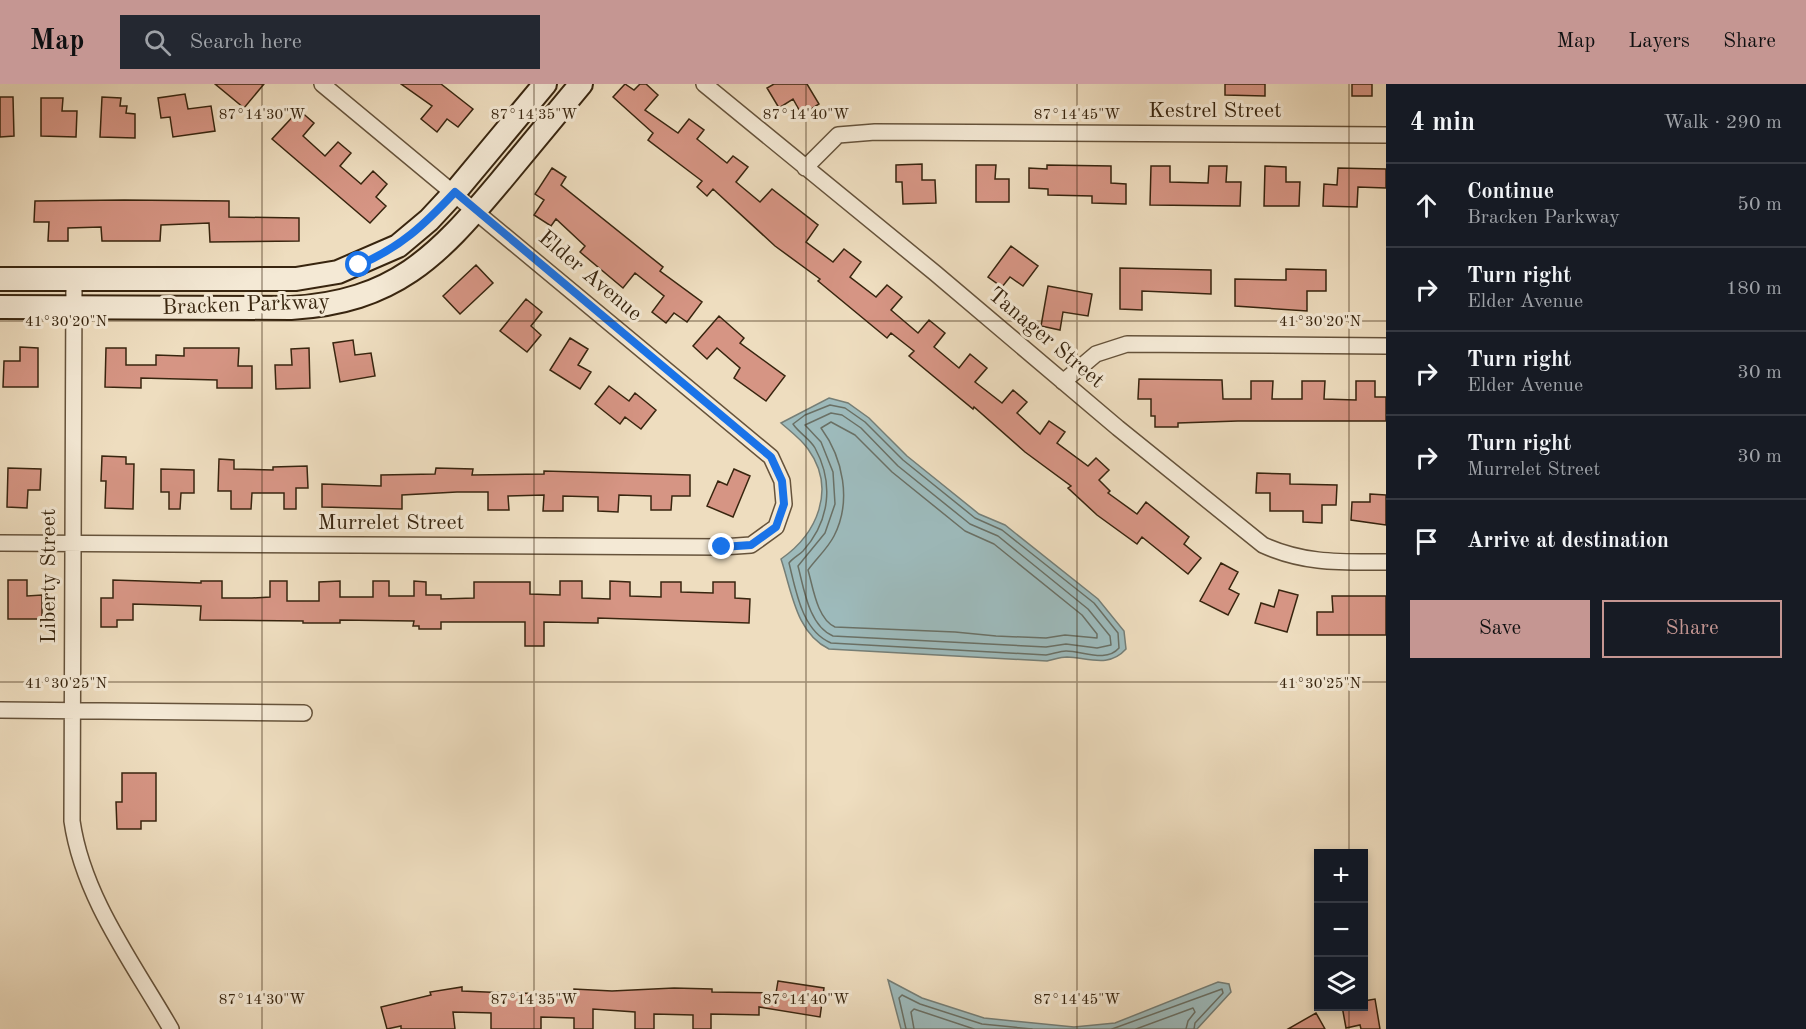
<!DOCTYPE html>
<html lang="en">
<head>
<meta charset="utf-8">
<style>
	body { margin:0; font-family:"Old Standard TT",serif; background:#242831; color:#f1f3f6 }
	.controls { position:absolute; right:18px; bottom:18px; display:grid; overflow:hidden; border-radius:0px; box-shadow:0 3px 9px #0003 }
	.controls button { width:54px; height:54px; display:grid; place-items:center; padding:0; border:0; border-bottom:2px solid #363941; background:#171b24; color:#f1f3f6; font:30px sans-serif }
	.stop { position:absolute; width:18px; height:18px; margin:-14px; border:4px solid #1a73e8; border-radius:50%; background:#fff }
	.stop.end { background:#1a73e8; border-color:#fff; box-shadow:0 2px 6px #0008 }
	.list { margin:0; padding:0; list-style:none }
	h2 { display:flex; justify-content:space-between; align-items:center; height:78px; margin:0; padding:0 24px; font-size:26px }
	h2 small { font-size:20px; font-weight:400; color:#9ea1a6 }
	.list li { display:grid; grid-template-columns:39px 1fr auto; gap:18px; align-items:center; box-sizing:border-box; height:84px; padding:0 24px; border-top:2px solid #363941 }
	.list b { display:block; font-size:22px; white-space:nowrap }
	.list p { margin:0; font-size:20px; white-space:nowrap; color:#9ea1a6 }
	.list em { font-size:20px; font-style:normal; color:#9ea1a6 }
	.actions { display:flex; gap:12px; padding:18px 24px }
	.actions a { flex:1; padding:14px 0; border:2px solid #c59692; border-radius:0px; text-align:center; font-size:21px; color:#c59692 }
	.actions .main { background:#c59692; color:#111 }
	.icon { flex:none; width:33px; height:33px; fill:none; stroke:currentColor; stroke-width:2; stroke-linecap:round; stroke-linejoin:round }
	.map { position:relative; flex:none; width:1386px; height:945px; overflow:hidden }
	header { display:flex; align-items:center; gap:36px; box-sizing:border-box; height:84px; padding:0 30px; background:#c59692; color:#111 }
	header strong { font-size:28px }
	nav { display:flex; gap:33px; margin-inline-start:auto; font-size:21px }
	.search { width:420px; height:54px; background:#242831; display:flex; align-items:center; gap:15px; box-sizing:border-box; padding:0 21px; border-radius:0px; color:#9ea1a6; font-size:22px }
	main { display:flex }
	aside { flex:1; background:#171b24 }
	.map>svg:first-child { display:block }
	.water { fill:#9dbabb; stroke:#757e76; stroke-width:1.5 }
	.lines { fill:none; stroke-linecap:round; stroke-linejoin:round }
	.shore { stroke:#6a7065; stroke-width:1.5 }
	.building { fill:#d69584; stroke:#38250f; stroke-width:1.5 }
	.street-casing { stroke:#66533b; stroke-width:18 }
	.secondary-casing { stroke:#38250f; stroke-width:26 }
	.street { stroke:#f4e9d5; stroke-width:15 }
	.secondary { stroke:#f4e9d5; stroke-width:22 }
	.route { stroke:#1a73e8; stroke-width:8 }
	.ticks { fill:none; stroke:#38250f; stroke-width:1.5; stroke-opacity:0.45 }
	.labels { text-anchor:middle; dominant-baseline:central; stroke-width:6; stroke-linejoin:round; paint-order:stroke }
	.street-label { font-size:22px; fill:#38250f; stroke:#f4e9d5 }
	.ticks-label { font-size:15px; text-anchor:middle; fill:#38250f; stroke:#f4e9d5; stroke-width:6; stroke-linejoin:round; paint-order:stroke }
</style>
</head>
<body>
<header>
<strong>Map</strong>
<div class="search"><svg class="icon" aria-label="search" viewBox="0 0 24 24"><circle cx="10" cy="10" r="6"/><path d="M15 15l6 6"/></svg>Search here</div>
<nav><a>Map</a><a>Layers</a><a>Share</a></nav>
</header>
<main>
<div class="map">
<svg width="1386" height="945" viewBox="0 0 1386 945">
	<rect width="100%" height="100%" fill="#eeddbf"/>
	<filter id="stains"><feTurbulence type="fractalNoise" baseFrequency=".00333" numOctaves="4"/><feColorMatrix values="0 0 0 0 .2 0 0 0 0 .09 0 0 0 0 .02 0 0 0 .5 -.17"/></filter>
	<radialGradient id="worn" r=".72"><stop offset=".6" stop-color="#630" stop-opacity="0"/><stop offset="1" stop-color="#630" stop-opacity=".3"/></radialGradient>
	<!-- water -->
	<path class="water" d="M829,314L848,319L869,334L907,372L979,430L1005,441L1098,515L1124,547L1126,565C1109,584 1089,574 1067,573C1060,573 1053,576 1047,577L829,565C796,549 792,508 781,475C817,450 837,405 808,365C801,355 790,347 781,339Z
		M888,896L922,914L984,934L1074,943L1115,939L1218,898L1229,900L1231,908L1197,945H901Z"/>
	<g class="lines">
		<!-- shore -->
		<path class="shore" d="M830,321L845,324L865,338L903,376L975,434L1002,446L1094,519L1118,549L1119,564C1106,579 1083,567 1066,567C1060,567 1053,570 1046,571L831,559C802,547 796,507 789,479C793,474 799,471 803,467C830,437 834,399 815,364C810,355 799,349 793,340L805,331Z
			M831,329L842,331L861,344L898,382L970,440L998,452L1088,525L1110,552L1111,561L1097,564L1066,560L1046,563L833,552C809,542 804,505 798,482L825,449L835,420L833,388L821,358L805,341Z
			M831,338L855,351L892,388L965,447L994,460L1082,531L1097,550V554L1065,551L1046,554L996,552L955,548L835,543C817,535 813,503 808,486C816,475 828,464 834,452C852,417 843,374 821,344Z
			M906,945L899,914L902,911L920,920L982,940L1032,945
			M914,945L911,928L914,925L974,945
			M1112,945L1222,905L1223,909L1195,939L1194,945
			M1136,945L1193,924L1195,928L1188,937L1186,945"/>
	</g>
	<!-- building -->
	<path class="building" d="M215,0H264L244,24Z
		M401,0H441L473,25L458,43L447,35L437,48L421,35L432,22Z
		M625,0L634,6L640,0H646L658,11L645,26L678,49L689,35L704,46L697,55L727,79L733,72L748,83L736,98L760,118L772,105L818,141L806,158L833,178L844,165L861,178L850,193L876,213L887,201L902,213L891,226L918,249L929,236L945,249L934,263L959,284L970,270L987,284L975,298L1002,319L1013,306L1027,318L1017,329L1040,350L1049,337L1065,348L1057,359L1088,382L1096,374L1109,386L1099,396L1110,407L1108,409L1137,430L1146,418L1189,453L1184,460L1201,474L1188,490L1142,453L1137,460L1097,431L1068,404L1071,402L1025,368L974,323L973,325L909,272L914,267L891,249L887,254L818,197L820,195L775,162L713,105L707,112L697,103L702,97L648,56L653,49L613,13Z
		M774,0H807L819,20L802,31L793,15L779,24L767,4Z
		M1225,0H1265V12L1225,11Z
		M1352,0H1372V12H1352Z
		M185,10L188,25L211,22L215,47L173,53L170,33L161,34L158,14Z
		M0,13H13L14,52L0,53Z
		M102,13L121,14L120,22H127L126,29L135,30V54L100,53Z
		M41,14H63L62,27H77L76,53L41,52Z
		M299,26L314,39L303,52L325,72L338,58L351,69L340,82L361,100L373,87L387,100L376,113L386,122L370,139L272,55Z
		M922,80V96H935L936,119L903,120L902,98H896V81Z
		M976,81H996L995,95H1009V118H976Z
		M1047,81L1111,82V99L1126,100V120L1092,119V112L1048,111V105L1029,104V84L1047,85Z
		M1151,82H1170V98L1208,99L1209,82H1227L1226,98H1241L1240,122L1150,121Z
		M1265,82L1286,83V98H1300L1299,122H1264Z
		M552,84L566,93L561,101L663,183L660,187L702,218L687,238L674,229L666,239L652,228L664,212L635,189L623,204L580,168L585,162L556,135L551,142L534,131L544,116L535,110Z
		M1338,84L1386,85V104L1358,103L1357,123L1323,122L1324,100L1337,101Z
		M124,116L229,117V133L299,134V157L210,158L209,139L161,141L160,157H102L101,143L68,144V157H48L49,138H34L35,117Z
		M1011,162L1038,182L1023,202L1010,193L1002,203L988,193Z
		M476,181L493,199L460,230L443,212Z
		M1120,184L1211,186V210L1142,207V226L1120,225Z
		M1286,185L1326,186V207H1307V227L1235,222V195L1286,196Z
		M1048,202L1092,210L1088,232L1063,228L1060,246L1041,242Z
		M526,215L542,228L531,242L541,251L527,268L500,247Z
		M719,232L744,254L740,259L785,292L766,317L734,294L740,284L717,264L707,275L693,262Z
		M570,254L588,265L578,281L591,288L580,305L550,286Z
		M353,256L355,271L371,269L375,292L340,298L333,259Z
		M20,263L38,264V303H3L4,277H20Z
		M106,264H126V281H156V271L184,272V264H239L238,282H252V304H217V296L141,294V304L105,303Z
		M309,264L310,304L276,305L275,281H292L291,265Z
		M1139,295L1222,296L1223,315H1251V297H1273L1272,315H1302V297H1325L1324,315L1356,316V297H1375V313H1386V337H1238L1178,339V343H1155V332H1151V315H1138Z
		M609,302L629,317L635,309L656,326L641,345L625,333L620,340L595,320Z
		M102,372L126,373V380H134L133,425L105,424L106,397H101Z
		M219,375L234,376V385L273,386V383L307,382L308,404H296V425H284V409H252L251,425H231V407H218Z
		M8,384L41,385L40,406H28L27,424L7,423Z
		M436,384L473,385L472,391L544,390V387L690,391V412H672L671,426H651V412L619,411L618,428L598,427V413L563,412V427H543L544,411L508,412L509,426H488V408H457L402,411V425L322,423V400L381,402V391L435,390Z
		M161,385L194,386V409H181L180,425H169V408H161Z
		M734,385L750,392L733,433L707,422L718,397L727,401Z
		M1257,389L1290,390V400L1337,401L1336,421H1322V439L1303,438V427H1270V409H1256Z
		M1370,410L1386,411V441L1351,436L1352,418H1370Z
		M1221,479L1238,488L1229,505L1239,510L1228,531L1200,517Z
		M8,496H27V512L42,511V535H8Z
		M113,496L201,499V497H222V514H252L270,513V497H287V517H319V498L340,497V513H373V497H389V512H414V497L426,498V511H441V515L474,514V498H530V510L560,511V497H582V514L610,515V497L630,498V512L661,513V498H681V508L713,509V498H735V514L750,515L749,539L598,534V539L544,538V562H525V538H441V545H419V542H413L414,537L340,536V539H303V537L200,536L201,522L133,520V536H117V543H101V514H113Z
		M1279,506L1298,511L1287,548L1255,539L1261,519L1274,523Z
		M1332,512H1386V551H1317V528H1333Z
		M122,689H156V737H141V745H117L116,718H122Z
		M778,897L824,904L820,933L759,923V931L711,930V945H693V931L654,930V945H635V928L593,925V945H574V934L541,933V945H491V929L453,928L455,945H401V942L387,945L381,923L431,911L430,908L462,903V907L511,909L574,910V905L612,907L674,904L712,905V908L776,909Z
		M1375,915L1380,945H1361L1360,941L1346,944L1342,922H1364V917Z
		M1316,929L1325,945H1288Z"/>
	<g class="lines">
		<!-- street casing -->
		<g class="street-casing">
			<path id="street" d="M704,0L935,189L1118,344L1263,461C1305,480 1341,478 1386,478
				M805,84L838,51L875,48L1386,51
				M74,195L72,737C83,813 133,879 171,945
				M1063,298L1096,270L1127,260L1386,262
				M0,459L722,463L751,461L776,443L784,420L782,397L771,373L322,0
				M0,626L304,629"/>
		</g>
		<!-- secondary casing -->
		<g class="secondary-casing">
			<path id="secondary" d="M0,195H296L338,188L398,162L429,136L455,108L545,0
				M0,223L291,224C394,218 437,173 499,99C526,66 554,33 581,0"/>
		</g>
		<!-- street -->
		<use href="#street" class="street"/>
		<!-- secondary -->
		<use href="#secondary" class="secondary"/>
	</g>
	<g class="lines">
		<!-- route -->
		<path class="route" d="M359,181C401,163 424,141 455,108L771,373L782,397L784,420L776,443L751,461L722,463"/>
	</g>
	<!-- ticks -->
	<path class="ticks" d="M262,0V945M534,0V945M806,0V945M1077,0V945M1349,0V770M0,237H1386M0,598H1386M1349,922V945"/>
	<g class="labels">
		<!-- street labels -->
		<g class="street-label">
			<text x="1215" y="27">Kestrel Street</text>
			<text transform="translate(590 192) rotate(40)">Elder Avenue</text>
			<text transform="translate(246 221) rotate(-2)">Bracken Parkway</text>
			<text transform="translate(1046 254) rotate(40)">Tanager Street</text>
			<text x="391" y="439">Murrelet Street</text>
			<text transform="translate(49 492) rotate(-90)">Liberty Street</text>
		</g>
	</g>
	<g class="ticks-label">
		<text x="262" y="35">87°14'30"W</text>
		<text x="534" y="35">87°14'35"W</text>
		<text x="806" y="35">87°14'40"W</text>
		<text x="1077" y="35">87°14'45"W</text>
		<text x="1320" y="242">41°30'20"N</text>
		<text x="66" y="242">41°30'20"N</text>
		<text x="1320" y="604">41°30'25"N</text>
		<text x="66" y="604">41°30'25"N</text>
		<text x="262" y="920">87°14'30"W</text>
		<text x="534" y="920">87°14'35"W</text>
		<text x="806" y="920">87°14'40"W</text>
		<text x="1077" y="920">87°14'45"W</text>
	</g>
	<rect width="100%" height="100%" filter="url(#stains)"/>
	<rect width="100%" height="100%" fill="url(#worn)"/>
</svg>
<div class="controls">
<button>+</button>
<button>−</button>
<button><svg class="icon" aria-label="layers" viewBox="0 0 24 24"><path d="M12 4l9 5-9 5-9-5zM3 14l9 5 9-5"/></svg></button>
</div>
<div class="stop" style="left:359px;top:181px"></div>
<div class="stop end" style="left:722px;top:463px"></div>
</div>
<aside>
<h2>4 min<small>Walk · 290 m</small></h2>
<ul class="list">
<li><svg class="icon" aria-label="ahead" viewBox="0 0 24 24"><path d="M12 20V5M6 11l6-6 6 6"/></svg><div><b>Continue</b><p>Bracken Parkway</p></div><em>50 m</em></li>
<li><svg class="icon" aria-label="right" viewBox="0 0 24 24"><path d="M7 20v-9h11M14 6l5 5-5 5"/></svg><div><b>Turn right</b><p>Elder Avenue</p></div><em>180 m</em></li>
<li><svg class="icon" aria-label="right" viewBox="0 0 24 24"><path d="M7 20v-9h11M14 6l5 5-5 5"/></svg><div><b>Turn right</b><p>Elder Avenue</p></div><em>30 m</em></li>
<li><svg class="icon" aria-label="right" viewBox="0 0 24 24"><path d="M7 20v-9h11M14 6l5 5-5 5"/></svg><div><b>Turn right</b><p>Murrelet Street</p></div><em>30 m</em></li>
<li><svg class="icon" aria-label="arrive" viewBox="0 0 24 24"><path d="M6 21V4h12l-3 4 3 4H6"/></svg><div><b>Arrive at destination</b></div></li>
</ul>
<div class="actions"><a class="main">Save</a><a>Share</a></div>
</aside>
</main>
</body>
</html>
